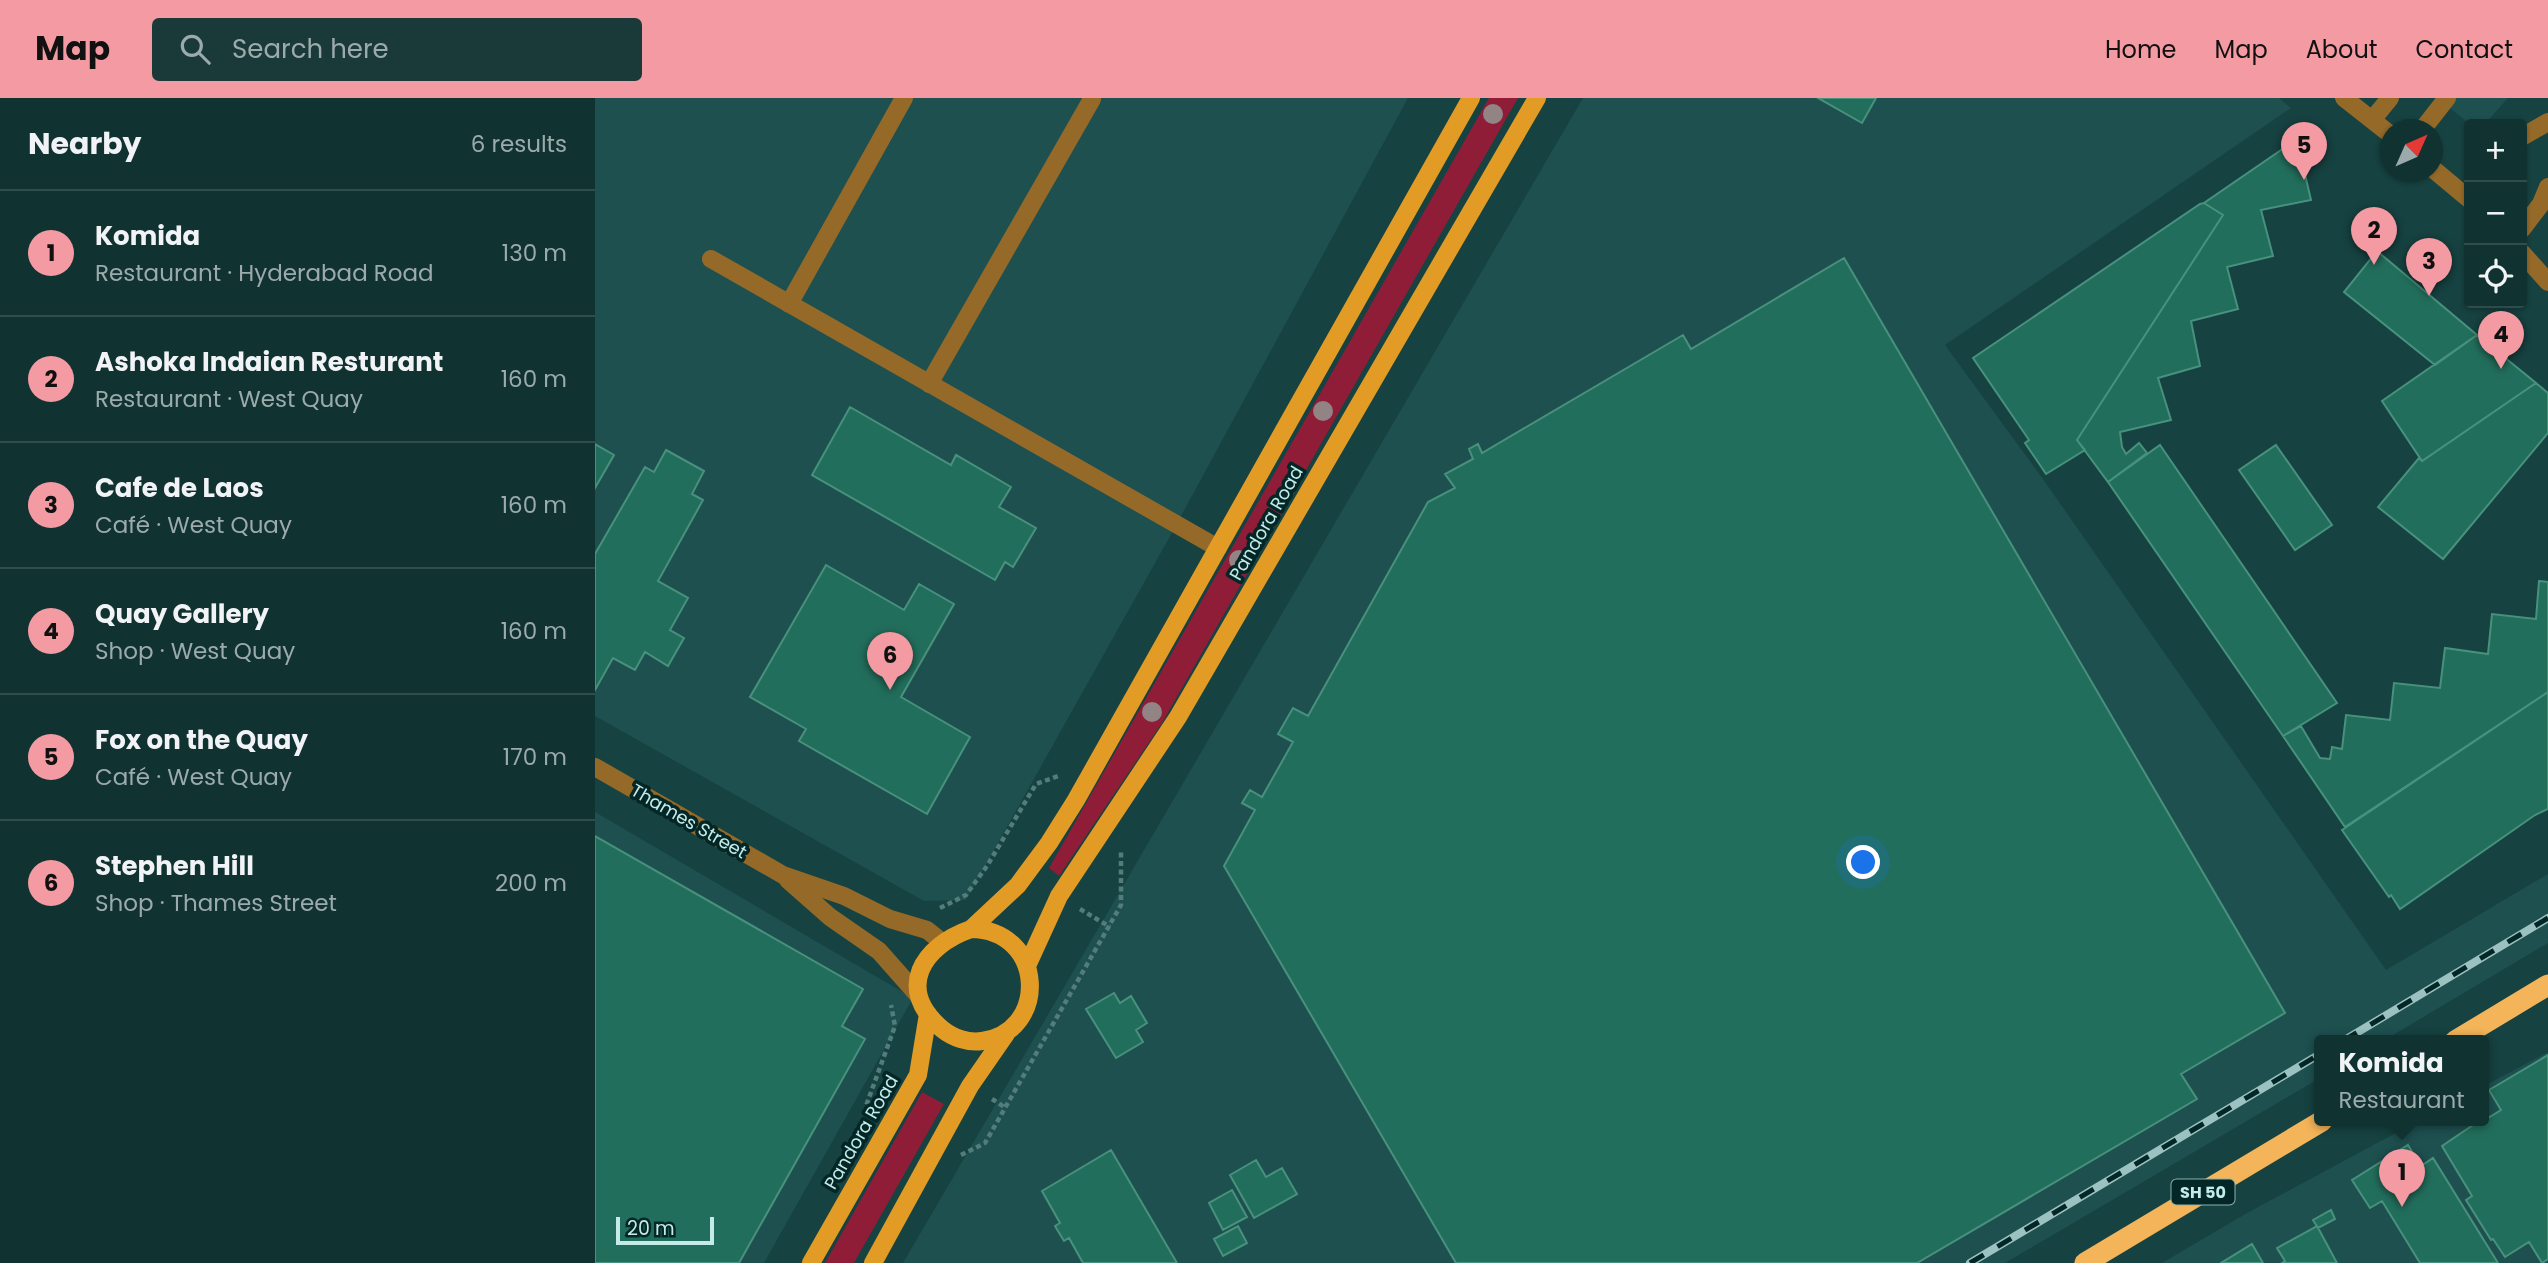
<!DOCTYPE html>
<html lang="en">
<head>
<meta charset="utf-8">
<style>
	body { margin:0; font-family:Poppins,sans-serif; background:#193a39; color:#f1f3f6 }
	.controls { position:absolute; right:21px; top:21px; display:grid; overflow:hidden; border-radius:7px; box-shadow:0 2px 5px #0004 }
	.controls button { width:63px; height:63px; display:grid; place-items:center; padding:0; border:0; border-bottom:2px solid #304d4d; background:#103231; color:#f1f3f6; font:35px sans-serif }
	.compass { position:absolute; left:1785px; top:21px; width:63px; height:63px; border-radius:50%; background:#103231; box-shadow:0 2px 5px #0004; rotate:45deg }
	.scale { position:absolute; left:21px; bottom:18px; width:98px; box-sizing:border-box; padding-left:7px; border:4px solid #c5ebe9; border-top:0; font-size:19px; line-height:24px; white-space:nowrap; color:#c5ebe9; -webkit-text-stroke:5px #032727; paint-order:stroke }
	.you { position:absolute; left:1269px; top:765px; width:24px; height:24px; margin:-18px; border:5px solid #fff; border-radius:50%; background:#1a73e8; box-shadow:0 0 0 10px #1a73e833 }
	.badge { display:grid; place-items:center; width:46px; height:46px; border-radius:50%; background:#f49aa2; color:#111; font-size:23px; font-weight:700 }
	.pin { position:absolute; translate:-50% -58px; filter:drop-shadow(0 2px 4px #0008) }
	.pin::after { content:''; position:absolute; top:37px; width:24px; height:21px; background:inherit; clip-path:polygon(0 0,100% 0,50% 100%) }
	.popup { position:absolute; left:1719px; top:937px; width:175px; height:91px; box-sizing:border-box; display:grid; place-content:center; border-radius:7px; background:#103231; filter:drop-shadow(0 2px 5px #0005); font-size:23px; white-space:nowrap; color:#9caaab }
	.popup b { font-size:26px; color:#f1f3f6 }
	.popup::after { content:''; position:absolute; left:50%; top:100%; margin-left:-14px; border:14px solid transparent; border-top-color:#103231 }
	.list { margin:0; padding:0; list-style:none }
	h2 { display:flex; justify-content:space-between; align-items:center; height:91px; margin:0; padding:0 28px; font-size:30px }
	h2 small { font-size:23px; font-weight:400; color:#9caaab }
	.list li { display:grid; grid-template-columns:46px 1fr auto; gap:21px; align-items:center; box-sizing:border-box; height:126px; padding:0 28px; border-top:2px solid #304d4d }
	.list b { display:block; font-size:26px; white-space:nowrap }
	.list p { margin:0; font-size:23px; white-space:nowrap; color:#9caaab }
	.list em { font-size:23px; font-style:normal; color:#9caaab }
	.icon { flex:none; width:38px; height:38px; fill:none; stroke:currentColor; stroke-width:2; stroke-linecap:round; stroke-linejoin:round }
	.map { position:relative; flex:none; width:1953px; height:1165px; overflow:hidden }
	header { display:flex; align-items:center; gap:42px; box-sizing:border-box; height:98px; padding:0 35px; background:#f49aa2; color:#111 }
	header strong { font-size:33px }
	nav { display:flex; gap:38px; margin-inline-start:auto; font-size:24px }
	.search { width:490px; height:63px; background:#193a39; display:flex; align-items:center; gap:18px; box-sizing:border-box; padding:0 24px; border-radius:7px; color:#9caaab; font-size:26px }
	main { display:flex }
	aside { flex:1; background:#103231 }
	.map>svg:first-child { display:block }
	.built { fill:#1e5050 }
	.green { fill:#8f1d37 }
	.building { fill:#226e5c; stroke:#48917d; stroke-width:2 }
	.lines { fill:none; stroke-linecap:round; stroke-linejoin:round }
	.path { stroke:#537d7b; stroke-width:4.5; stroke-dasharray:5 3.5; stroke-linecap:butt }
	.minor { stroke:#956a29; stroke-width:18 }
	.major { stroke:#e29b24; stroke-width:18 }
	.highway { stroke:#f4b459; stroke-width:21 }
	.rail-casing { stroke:#9bc2c0; stroke-width:8 }
	.rail { stroke:#032727; stroke-width:5; stroke-dasharray:16; stroke-linecap:butt }
	.tree { fill:#928385 }
	.labels { text-anchor:middle; dominant-baseline:central; stroke-width:7; stroke-linejoin:round; paint-order:stroke }
	.shield { fill:#032727; stroke:#8bb0af; stroke-width:2 }
	.shield-label { font-size:16px; font-weight:bold; fill:#c5ebe9 }
	.street-label { font-size:18px; fill:#c5ebe9; stroke:#032727 }
</style>
</head>
<body>
<header>
<strong>Map</strong>
<div class="search"><svg class="icon" aria-label="search" viewBox="0 0 24 24"><circle cx="10" cy="10" r="6"/><path d="M15 15l6 6"/></svg>Search here</div>
<nav><a>Home</a><a>Map</a><a>About</a><a>Contact</a></nav>
</header>
<main>
<aside>
<h2>Nearby<small>6 results</small></h2>
<ul class="list">
<li><span class="badge">1</span><div><b>Komida</b><p>Restaurant · Hyderabad Road</p></div><em>130 m</em></li>
<li><span class="badge">2</span><div><b>Ashoka Indaian Resturant</b><p>Restaurant · West Quay</p></div><em>160 m</em></li>
<li><span class="badge">3</span><div><b>Cafe de Laos</b><p>Café · West Quay</p></div><em>160 m</em></li>
<li><span class="badge">4</span><div><b>Quay Gallery</b><p>Shop · West Quay</p></div><em>160 m</em></li>
<li><span class="badge">5</span><div><b>Fox on the Quay</b><p>Café · West Quay</p></div><em>170 m</em></li>
<li><span class="badge">6</span><div><b>Stephen Hill</b><p>Shop · Thames Street</p></div><em>200 m</em></li>
</ul>
</aside>
<div class="map">
<svg width="1953" height="1165" viewBox="0 0 1953 1165">
	<rect width="100%" height="100%" fill="#164241"/>
	<!-- built -->
	<path class="built" d="M0,0H813L573,442L371,802L329,803L0,618Z
		M988,0H1684L1696,10L1350,247L1448,381L1791,872L1953,776V845L1788,943H1725V980L1410,1165H308Z
		M1842,0H1913L1890,26H1875Z
		M0,714L318,900L169,1165H0Z
		M1953,954V1165H1567L1652,1115L1823,1023H1889V988Z"/>
	<!-- green -->
	<path class="green" d="M894,0H923L567,625L464,778L454,770Z
		M327,994L349,1006L259,1165H230Z"/>
	<!-- building -->
	<path class="building" d="M1223,0H1281L1267,25Z
		M1689,50L1692,58L1705,55L1716,102L1666,112L1678,158L1632,169L1643,211L1596,223L1605,268L1563,280L1576,322L1525,334L1527,349L1531,356L1544,345L1552,355L1513,384L1482,342L1628,117L1609,105Z
		M1609,105L1628,117L1482,342L1490,352L1451,376L1430,345L1434,342L1378,260L1605,106Z
		M1782,153L1882,237L1840,267L1749,194Z
		M1249,160L1690,915L1586,976L1602,1001L1322,1165H861L629,768L660,712L647,705L655,692L667,699L698,644L683,636L698,610L713,618L833,404L860,390L850,376L878,361L874,351L883,346L887,355L1088,237L1096,251Z
		M1882,237L1941,285L1827,363L1787,303Z
		M1941,285L1953,295V335L1848,461L1783,409L1824,360L1827,363Z
		M255,309L356,367L361,357L416,389L404,409L441,430L418,469L410,464L400,482L217,377Z
		M0,346L19,357L0,390Z
		M1565,347L1742,605L1688,638L1513,384Z
		M1681,347L1737,427L1700,452L1644,372Z
		M71,352L109,373L97,396L108,402L63,483L93,500L75,532L89,540L73,568L50,554L40,572L18,560L0,592V456L50,369L59,374Z
		M231,467L309,512L324,486L359,506L306,599L375,639L332,716L204,643L211,631L155,599Z
		M1944,483L1953,484V594L1750,729L1688,638L1706,628L1725,660L1735,661L1737,649L1747,651L1751,617L1795,622L1799,585L1845,590L1850,550L1893,556L1897,516L1941,521Z
		M1953,594V711L1940,717L1805,811L1796,797L1794,799L1747,732Z
		M0,738L268,891L247,928L270,941L144,1165H0Z
		M519,895L525,905L536,898L552,925L541,932L548,944L521,960L491,911Z
		M1953,957V1161L1947,1165L1934,1144L1910,1159L1898,1141L1896,1142L1871,1102L1877,1098L1847,1048L1884,1023H1889V1017L1893,1020L1906,1012L1894,992Z
		M1813,1047L1826,1068L1838,1060L1903,1165H1825L1787,1103L1775,1110L1757,1082Z
		M516,1052L582,1165H488L474,1140L469,1143L460,1128L465,1125L447,1093Z
		M661,1062L671,1079L687,1070L702,1096L659,1120L635,1077Z
		M637,1092L652,1119L628,1132L614,1105Z
		M1736,1112L1740,1121L1723,1130L1718,1122Z
		M643,1128L652,1145L628,1158L619,1141Z
		M1722,1128L1742,1165H1687L1690,1163L1682,1150Z
		M1657,1146L1668,1165H1626Z"/>
	<g class="lines">
		<!-- path -->
		<path class="path" d="M345,810L371,797L392,768L441,686L466,677
			M485,811L515,829
			M397,1001L411,1010
			M271,1015V1008L300,928L296,907
			M366,1057L390,1045L526,807V753"/>
		<!-- minor -->
		<path class="minor" d="M1749,0L1796,37
			M1777,22L1795,0
			M1827,32L1852,0
			M1927,39L1953,24
			M1838,71L1874,101
			M1927,131L1946,106L1953,89
			M1927,155L1953,184
			M116,161L623,450
			M194,206L309,0
			M334,286L497,1
			M0,669L188,777L249,798L295,821L332,832L347,844
			M193,782L235,819L284,853L322,896"/>
		<!-- major -->
		<path class="major" d="M376,831L423,787L454,745L481,702L876,0
			M376,831C451,832 454,934 387,943C373,945 358,940 347,931C300,891 327,848 376,831Z
			M432,868L464,798L583,619L942,0
			M216,1165L323,977L333,916
			M278,1165L375,988L411,936"/>
		<!-- highway -->
		<path class="highway" d="M1860,943L1953,887
			M1490,1165L1727,1023"/>
		<!-- rail casing -->
		<g class="rail-casing">
			<path id="rail" d="M1748,943L1953,820
				M1375,1165L1725,956"/>
		</g>
		<!-- rail -->
		<use href="#rail" class="rail"/>
	</g>
	<!-- trees -->
	<g class="tree">
		<circle cx="898" cy="16" r="10"/>
		<circle cx="728" cy="313" r="10"/>
		<circle cx="644" cy="462" r="10"/>
		<circle cx="557" cy="614" r="10"/>
	</g>
	<g class="labels">
		<!-- shield labels -->
		<rect class="shield" x="1576.5" y="1081.5" width="63" height="25" rx="5"/>
		<g class="shield-label">
			<text x="1608" y="1094">SH 50</text>
		</g>
		<!-- street labels -->
		<g class="street-label">
			<text transform="translate(671 425) rotate(-60)">Pandora Road</text>
			<text transform="translate(94 723) rotate(30)">Thames Street</text>
			<text transform="translate(266 1034) rotate(-60)">Pandora Road</text>
		</g>
	</g>
</svg>
<div class="controls">
<button>+</button>
<button>−</button>
<button><svg class="icon" aria-label="locate" viewBox="0 0 24 24"><circle cx="12" cy="12" r="6"/><path d="M12 2v4M12 18v4M2 12h4M18 12h4"/></svg></button>
</div>
<svg class="compass" viewBox="-18 -18 36 36"><path d="M0-13l5 13h-10z" fill="#e53935"/><path d="M0 13l5-13h-10z" fill="#9caaab"/></svg>
<div class="scale">20 m</div>
<div class="you"></div>
<div class="pin badge" style="left:1807px;top:1109px">1</div>
<div class="popup"><b>Komida</b>Restaurant</div>
<div class="pin badge" style="left:1779px;top:167px">2</div>
<div class="pin badge" style="left:1834px;top:198px">3</div>
<div class="pin badge" style="left:1906px;top:271px">4</div>
<div class="pin badge" style="left:1709px;top:82px">5</div>
<div class="pin badge" style="left:295px;top:592px">6</div>
</div>
</main>
</body>
</html>
